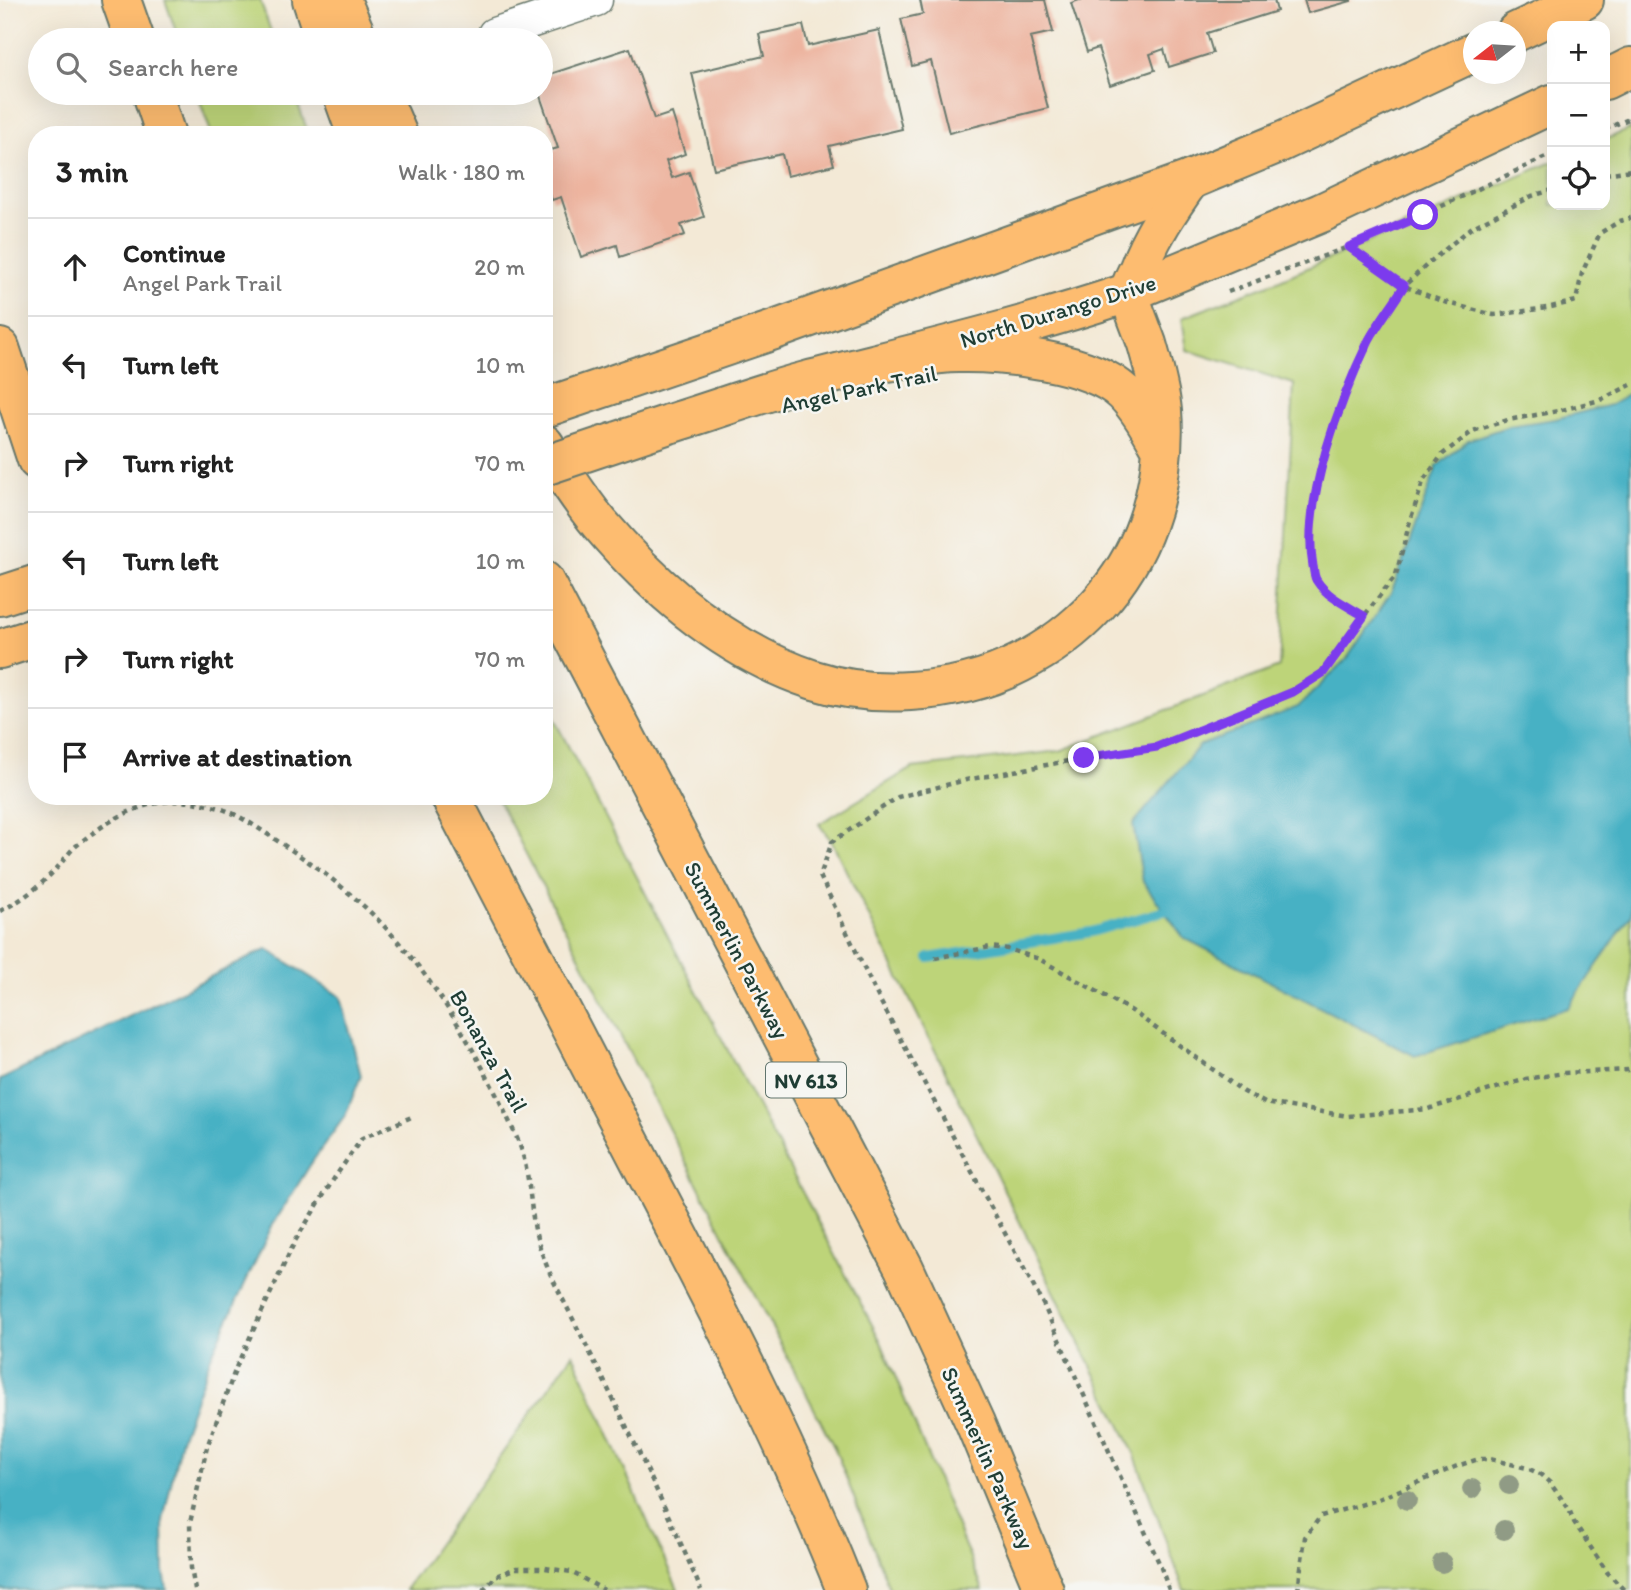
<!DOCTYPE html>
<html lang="en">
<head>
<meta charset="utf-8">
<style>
	body { margin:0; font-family:Itim,sans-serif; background:#f6f6f6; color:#222 }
	.controls { position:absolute; right:21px; top:21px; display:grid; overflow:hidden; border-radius:14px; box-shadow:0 7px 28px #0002 }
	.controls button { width:63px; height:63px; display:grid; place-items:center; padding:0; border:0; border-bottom:2px solid #e0e0e0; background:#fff; color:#222; font:35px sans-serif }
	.compass { position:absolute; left:1463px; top:21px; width:63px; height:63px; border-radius:50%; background:#fff; box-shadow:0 7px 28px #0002; rotate:253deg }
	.stop { position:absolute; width:21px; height:21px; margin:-16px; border:5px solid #7c3aed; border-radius:50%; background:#fff }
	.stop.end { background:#7c3aed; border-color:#fff; box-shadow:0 2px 7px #0008 }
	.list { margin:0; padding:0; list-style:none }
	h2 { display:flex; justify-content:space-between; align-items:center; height:91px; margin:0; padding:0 28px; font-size:30px }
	h2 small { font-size:23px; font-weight:400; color:#767676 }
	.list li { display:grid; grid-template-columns:46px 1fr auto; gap:21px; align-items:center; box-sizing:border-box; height:98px; padding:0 28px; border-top:2px solid #e0e0e0 }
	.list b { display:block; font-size:26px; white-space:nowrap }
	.list p { margin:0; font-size:23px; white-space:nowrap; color:#767676 }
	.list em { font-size:23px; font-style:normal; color:#767676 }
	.icon { flex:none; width:38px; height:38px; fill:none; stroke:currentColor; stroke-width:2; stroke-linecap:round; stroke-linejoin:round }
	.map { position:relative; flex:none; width:1631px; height:1590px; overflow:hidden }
	.search { position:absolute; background:#fff; box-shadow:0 7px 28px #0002; left:28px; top:28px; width:525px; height:77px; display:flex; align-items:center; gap:18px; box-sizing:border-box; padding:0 24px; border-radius:38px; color:#767676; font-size:26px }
	.panel { position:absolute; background:#fff; box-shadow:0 7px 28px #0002; left:28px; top:126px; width:525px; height:679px; border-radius:28px }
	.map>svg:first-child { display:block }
	.green { fill:#bdd479; stroke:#6e8856; stroke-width:2 }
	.water { fill:#46b1c4; stroke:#32777c; stroke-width:2 }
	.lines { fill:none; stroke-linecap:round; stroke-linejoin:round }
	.stream { stroke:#46b1c4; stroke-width:10 }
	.building { fill:#edb49f }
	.minor-casing { stroke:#69796d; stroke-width:35 }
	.major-casing { stroke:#69796d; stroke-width:42 }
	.highway-casing { stroke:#69796d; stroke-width:42 }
	.path { stroke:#69796d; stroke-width:4.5; stroke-dasharray:5 5; stroke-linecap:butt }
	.minor { stroke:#fff; stroke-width:32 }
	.major { stroke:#fdbc6f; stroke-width:38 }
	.highway { stroke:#fdbc6f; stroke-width:38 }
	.major-bridge-casing { stroke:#69796d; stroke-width:42; stroke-linecap:butt }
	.major-bridge { stroke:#fdbc6f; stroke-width:38 }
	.tree { fill:#909b85 }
	.route { stroke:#7c3aed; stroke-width:9 }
	.labels { text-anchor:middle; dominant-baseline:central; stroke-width:5; stroke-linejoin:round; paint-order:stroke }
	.shield { fill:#f6f6f2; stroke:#60746d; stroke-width:2 }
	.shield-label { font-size:21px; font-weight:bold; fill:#1f3d34 }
	.street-label { font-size:23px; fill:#1f3d34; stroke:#f6f6f2 }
</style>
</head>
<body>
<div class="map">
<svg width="1631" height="1590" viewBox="0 0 1631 1590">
	<rect width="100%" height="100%" fill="#f6f6f2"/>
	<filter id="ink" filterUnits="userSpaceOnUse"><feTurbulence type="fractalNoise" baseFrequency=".0143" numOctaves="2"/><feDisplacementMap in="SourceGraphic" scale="14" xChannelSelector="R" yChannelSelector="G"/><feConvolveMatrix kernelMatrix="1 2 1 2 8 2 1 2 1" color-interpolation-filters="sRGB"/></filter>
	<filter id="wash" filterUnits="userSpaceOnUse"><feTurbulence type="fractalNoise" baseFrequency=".00686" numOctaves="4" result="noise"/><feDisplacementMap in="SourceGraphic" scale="28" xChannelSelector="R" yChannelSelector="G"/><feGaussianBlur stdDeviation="1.57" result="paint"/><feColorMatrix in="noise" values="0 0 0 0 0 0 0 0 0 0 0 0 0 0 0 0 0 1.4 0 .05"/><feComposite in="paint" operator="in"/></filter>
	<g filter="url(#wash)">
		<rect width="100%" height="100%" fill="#f3e9d6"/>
		<!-- green -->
		<path class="green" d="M165,0H260L274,40H179Z
			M197,93H294L309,135H212Z
			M1631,128V1590H1184L1134,1453L832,842L819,824L912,768L1060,751L1279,667L1294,384L1187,350L1182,318L1282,279L1552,162V205H1605V140Z
			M544,700L881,1342L983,1590H890L835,1449L496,796H544Z
			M573,1354L678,1590H405Z"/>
		<!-- water -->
		<path class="water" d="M1631,393V915L1568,1008L1415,1056L1184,938L1143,882L1133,824L1200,745L1298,707L1346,660L1392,591L1437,466L1468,440L1509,426L1555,419L1610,405Z
			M267,949L341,997L361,1076L345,1116L312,1162L271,1228L212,1354L181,1439L163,1520L164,1571L167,1590H0V1080Z"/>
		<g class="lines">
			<!-- stream -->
			<path class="stream" d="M929,958L1091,932L1175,908"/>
		</g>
		<g id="blocks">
			<!-- building -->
			<path class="building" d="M920,0H1045L1053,32L1030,37L1048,108L949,133L931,61L912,66L901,19L923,14Z
				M1079,0H1274L1277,11L1207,33L1213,53L1169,67L1164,49L1150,54L1155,70L1110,85L1098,48L1087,52L1071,3Z
				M1304,0H1351V1L1308,13Z
				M803,25L808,46L879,30L902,129L829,146L834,165L787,176L782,154L714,169L692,73L764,56L759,34Z
				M630,48L654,119L672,113L685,154L666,161L672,178L689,172L704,217L681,225L685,235L620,257L617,245L581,257L561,197L552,200L544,177V152L558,148L539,93H541V77Z"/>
		</g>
	</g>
	<g filter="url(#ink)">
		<use href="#blocks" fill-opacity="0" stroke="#69796d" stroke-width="2"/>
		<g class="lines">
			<!-- minor casing -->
			<g class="minor-casing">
				<path id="minor" d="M494,34L596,0"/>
			</g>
			<!-- major casing -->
			<g class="major-casing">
				<path id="major" d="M1516,32L1584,0
					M1605,80L1631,67
					M544,408L777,329L1190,180L1279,143L1474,52
					M669,424C715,410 760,393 806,381C915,353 1024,328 1130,292L1321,213L1552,104
					M0,596L37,584
					M0,649L37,637"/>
			</g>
			<!-- highway casing -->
			<g class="highway-casing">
				<path id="highway" d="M121,0L135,40
					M312,0L325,40
					M341,0L358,40
					M152,93L166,135
					M342,93L357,135
					M380,93L398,135
					M0,348L37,460
					M888,362C911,359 935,353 958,353C1002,352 1091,361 1124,393C1139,408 1150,428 1160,446
					M544,444C562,471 579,499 600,524C657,591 729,652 814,680C845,690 878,693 910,691C948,689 985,681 1020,663C1078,634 1125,585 1147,523C1159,490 1165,447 1162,411C1160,389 1153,365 1147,344C1143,332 1129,300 1130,290C1131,283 1136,275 1139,268C1151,236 1170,208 1190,180
					M544,581L904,1268L975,1423L1044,1590
					M450,796C515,921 580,1046 645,1171C717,1308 789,1446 846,1590"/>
			</g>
			<!-- path -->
			<path class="path" d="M1605,129L1631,118
				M1605,174L1631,170
				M1349,247L1404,286L1444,302L1494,315L1547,308L1576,301L1582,273L1600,233L1620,221L1631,218
				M1228,292L1348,247L1423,215L1552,154
				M1364,616L1331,595L1315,580L1310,549L1313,509L1325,455L1349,384L1371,338L1404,286L1430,262L1471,228L1532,196L1552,190
				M0,911C21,901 39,887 55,870C62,863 68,853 76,846C94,831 116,816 139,808C167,797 204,800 232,813C246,820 260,829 273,838C312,863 352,892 384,926C440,985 483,1063 516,1136C529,1164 529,1195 534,1224C537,1244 545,1262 553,1280C605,1381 656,1484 701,1590
				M935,958L990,947L1008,949L1039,959L1132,1011L1244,1092L1265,1103L1348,1116L1428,1109L1526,1079L1564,1073L1631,1070
				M195,1590L191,1568L190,1523L207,1447L237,1365L295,1241L335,1177L362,1138L414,1116
				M483,1590L496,1576L516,1568H545L571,1572L604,1590
				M1169,1590L1160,1565L1044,1306L876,993L820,876L832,842L898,797L966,780L1084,758L1157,747L1293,692L1323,673L1364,616L1396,575L1410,521L1424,479L1443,454L1473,431L1508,420L1558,411L1600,400L1631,385
				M1298,1590L1305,1537L1321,1516L1374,1501L1457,1466L1479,1459H1490L1527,1468L1540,1474L1550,1483L1569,1509L1574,1522L1607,1572L1624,1590"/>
			<!-- minor -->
			<use href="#minor" class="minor"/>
			<!-- major -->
			<use href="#major" class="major"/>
			<!-- highway -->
			<use href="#highway" class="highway"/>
			<!-- major-bridge casing -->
			<g class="major-bridge-casing">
				<path id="major-bridge" d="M544,466L669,424"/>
			</g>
			<!-- major-bridge -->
			<use href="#major-bridge" class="major-bridge"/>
		</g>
		<!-- trees -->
		<g class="tree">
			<circle cx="1509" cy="1485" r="10"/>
			<circle cx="1472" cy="1489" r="10"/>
			<circle cx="1407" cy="1500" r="10"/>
			<circle cx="1504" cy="1530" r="10"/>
			<circle cx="1442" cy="1563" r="10"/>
		</g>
	</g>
	<g class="lines" filter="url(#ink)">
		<!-- route -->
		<path class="route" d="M1084,758L1157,747L1293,692L1323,673L1364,616C1348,606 1327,597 1317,581C1314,577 1314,571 1313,566C1301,502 1341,398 1369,340C1379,322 1393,304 1404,286L1349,247L1423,215"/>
	</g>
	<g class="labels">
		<!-- shield labels -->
		<rect class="shield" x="766" y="1062.5" width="80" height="35" rx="5"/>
		<g class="shield-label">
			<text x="806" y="1080">NV 613</text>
		</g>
		<!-- street labels -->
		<g class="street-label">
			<text transform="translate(1058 311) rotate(-17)">North Durango Drive</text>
			<text transform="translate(859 389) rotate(-12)">Angel Park Trail</text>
			<text transform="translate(737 950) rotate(62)">Summerlin Parkway</text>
			<text transform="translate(489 1051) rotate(61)">Bonanza Trail</text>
			<text transform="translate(988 1458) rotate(66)">Summerlin Parkway</text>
		</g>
	</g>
</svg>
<div class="controls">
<button>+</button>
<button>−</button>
<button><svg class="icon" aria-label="locate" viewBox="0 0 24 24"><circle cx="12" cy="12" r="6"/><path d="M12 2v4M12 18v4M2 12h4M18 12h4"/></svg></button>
</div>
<svg class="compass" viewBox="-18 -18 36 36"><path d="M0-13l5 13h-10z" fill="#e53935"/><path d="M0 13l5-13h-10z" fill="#767676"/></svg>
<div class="stop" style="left:1423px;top:215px"></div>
<div class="stop end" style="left:1084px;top:758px"></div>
<div class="search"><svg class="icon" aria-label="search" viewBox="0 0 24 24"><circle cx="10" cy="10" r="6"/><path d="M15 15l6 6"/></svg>Search here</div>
<section class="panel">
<h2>3 min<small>Walk · 180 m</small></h2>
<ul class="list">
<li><svg class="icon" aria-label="ahead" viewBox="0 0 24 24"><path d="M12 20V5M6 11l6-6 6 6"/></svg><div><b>Continue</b><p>Angel Park Trail</p></div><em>20 m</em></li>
<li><svg class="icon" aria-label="left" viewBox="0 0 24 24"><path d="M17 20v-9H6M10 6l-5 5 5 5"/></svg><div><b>Turn left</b></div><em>10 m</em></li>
<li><svg class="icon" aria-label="right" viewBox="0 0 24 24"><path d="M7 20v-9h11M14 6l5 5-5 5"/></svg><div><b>Turn right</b></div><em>70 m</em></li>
<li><svg class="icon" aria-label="left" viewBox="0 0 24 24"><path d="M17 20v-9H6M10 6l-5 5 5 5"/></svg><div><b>Turn left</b></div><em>10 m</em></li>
<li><svg class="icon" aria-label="right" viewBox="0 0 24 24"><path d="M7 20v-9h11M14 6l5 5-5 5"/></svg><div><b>Turn right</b></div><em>70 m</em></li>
<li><svg class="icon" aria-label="arrive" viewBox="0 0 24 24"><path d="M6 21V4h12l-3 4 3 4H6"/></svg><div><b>Arrive at destination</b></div></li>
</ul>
</section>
</div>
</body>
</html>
